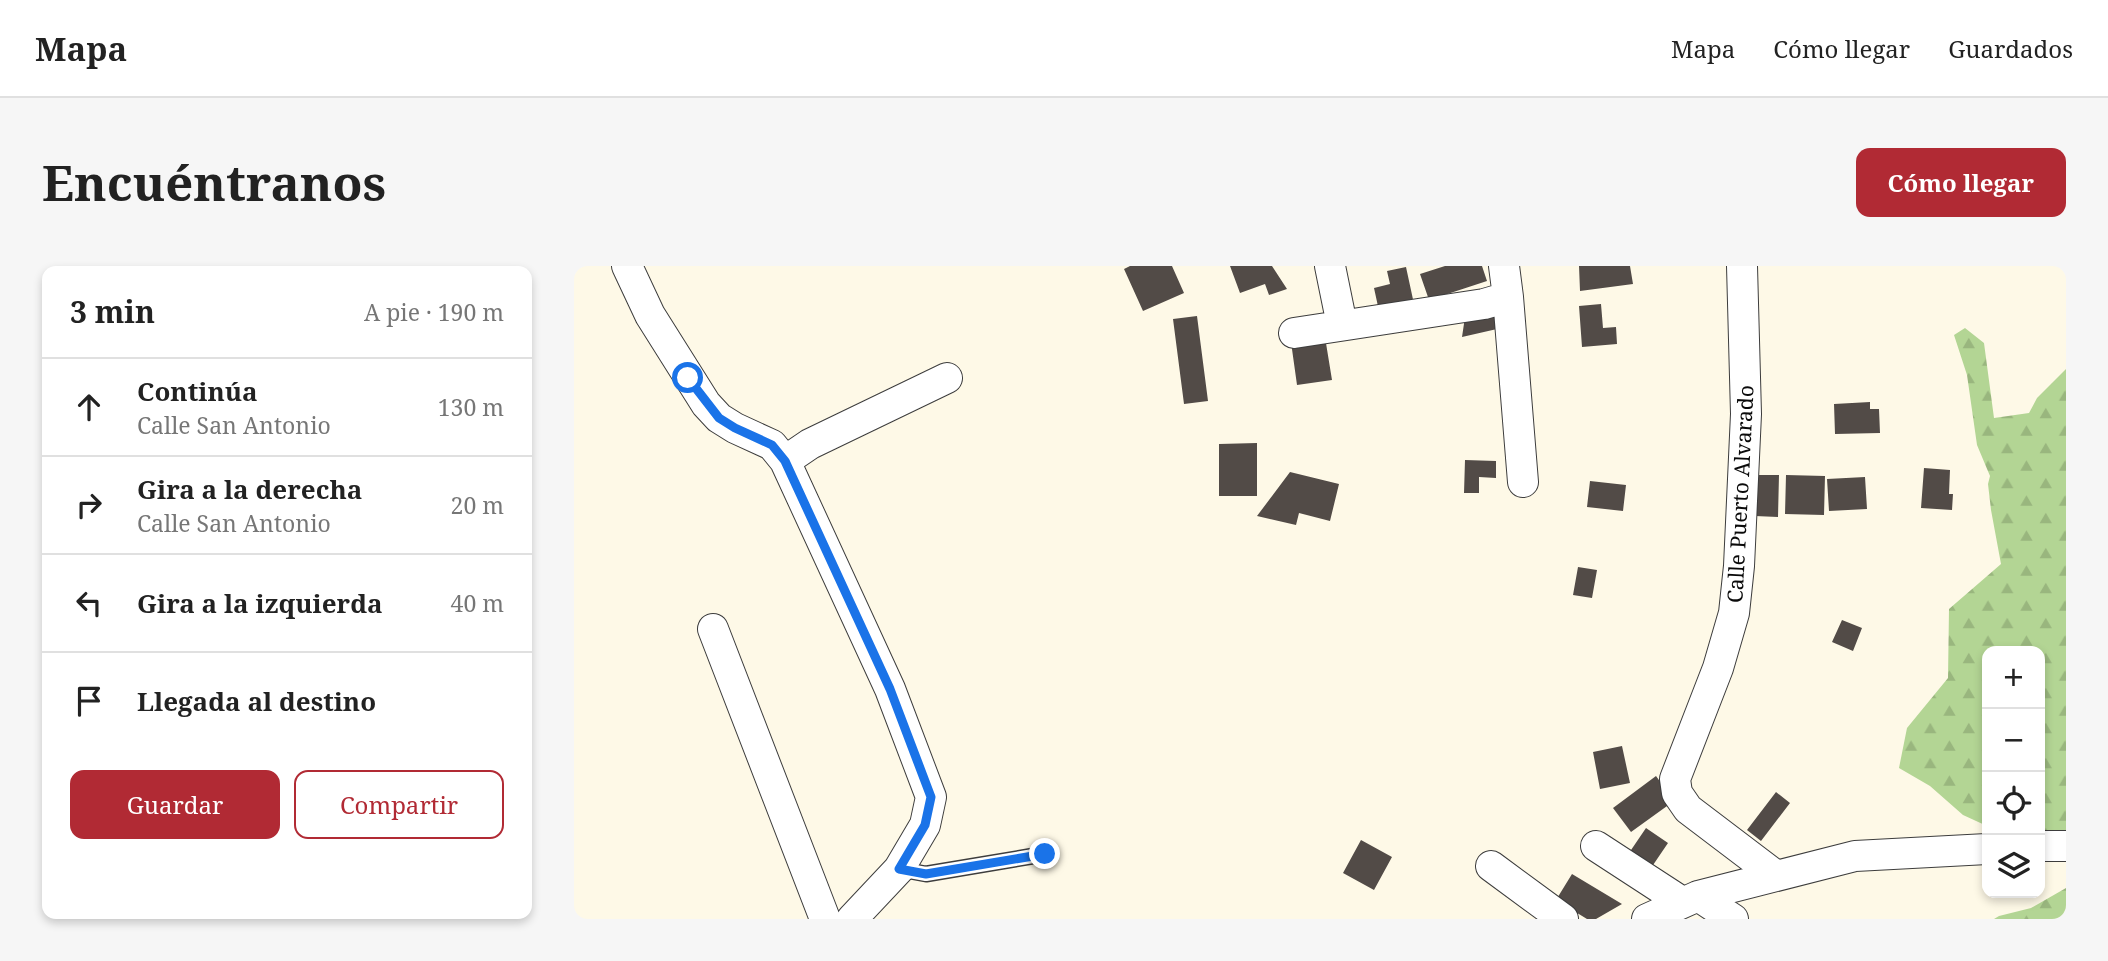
<!DOCTYPE html>
<html lang="es">
<head>
<meta charset="utf-8">
<style>
	body { margin:0; font-family:"Noto Serif",serif; background:#f6f6f6; color:#222 }
	.controls { position:absolute; right:21px; bottom:21px; display:grid; overflow:hidden; border-radius:14px; box-shadow:0 4px 10px #0003 }
	.controls button { width:63px; height:63px; display:grid; place-items:center; padding:0; border:0; border-bottom:2px solid #e0e0e0; background:#fff; color:#222; font:35px sans-serif }
	.stop { position:absolute; width:21px; height:21px; margin:-16px; border:5px solid #1a73e8; border-radius:50%; background:#fff }
	.stop.end { background:#1a73e8; border-color:#fff; box-shadow:0 2px 7px #0008 }
	.list { margin:0; padding:0; list-style:none }
	h2 { display:flex; justify-content:space-between; align-items:center; height:91px; margin:0; padding:0 28px; font-size:30px }
	h2 small { font-size:23px; font-weight:400; color:#767676 }
	.list li { display:grid; grid-template-columns:46px 1fr auto; gap:21px; align-items:center; box-sizing:border-box; height:98px; padding:0 28px; border-top:2px solid #e0e0e0 }
	.list b { display:block; font-size:26px; white-space:nowrap }
	.list p { margin:0; font-size:23px; white-space:nowrap; color:#767676 }
	.list em { font-size:23px; font-style:normal; color:#767676 }
	.actions { display:flex; gap:14px; padding:21px 28px }
	.actions a { flex:1; padding:16px 0; border:2px solid #b12a34; border-radius:14px; text-align:center; font-size:24px; color:#b12a34 }
	.actions .main { background:#b12a34; color:#fff }
	.icon { flex:none; width:38px; height:38px; fill:none; stroke:currentColor; stroke-width:2; stroke-linecap:round; stroke-linejoin:round }
	.map { position:relative; flex:none; width:1492px; height:653px; overflow:hidden; border-radius:14px }
	header { display:flex; align-items:center; gap:42px; box-sizing:border-box; height:98px; padding:0 35px; background:#fff; border-bottom:2px solid #e0e0e0 }
	header strong { font-size:33px }
	nav { display:flex; gap:38px; margin-inline-start:auto; font-size:24px }
	.intro { display:flex; align-items:center; justify-content:space-between; box-sizing:border-box; height:168px; padding:0 42px }
	h1 { margin:0; font-size:49px }
	.button { padding:18px 32px; border-radius:14px; background:#b12a34; color:#fff; font-size:24px; font-weight:700 }
	main { display:flex; gap:42px; padding:0 42px }
	aside { flex:1; background:#fff; border-radius:14px; box-shadow:0 4px 10px #0003 }
	.map>svg:first-child { display:block }
	.forest { fill:url(#forest-firs) }
	.building { fill:#524b47 }
	.lines { fill:none; stroke-linecap:round; stroke-linejoin:round }
	.lane-casing { stroke:#3d3d3d; stroke-width:17 }
	.street-casing { stroke:#3d3d3d; stroke-width:32 }
	.lane { stroke:#fff; stroke-width:14 }
	.street { stroke:#fff; stroke-width:30 }
	.route { stroke:#1a73e8; stroke-width:9 }
	.labels { text-anchor:middle; dominant-baseline:central; stroke-width:7; stroke-linejoin:round; paint-order:stroke }
	.street-label { font-size:21px; fill:#0a0a0a; stroke:#fff }
</style>
</head>
<body>
<header>
<strong>Mapa</strong>
<nav><a>Mapa</a><a>Cómo llegar</a><a>Guardados</a></nav>
</header>
<div class="intro"><h1>Encuéntranos</h1><a class="button">Cómo llegar</a></div>
<main>
<aside>
<h2>3 min<small>A pie · 190 m</small></h2>
<ul class="list">
<li><svg class="icon" aria-label="ahead" viewBox="0 0 24 24"><path d="M12 20V5M6 11l6-6 6 6"/></svg><div><b>Continúa</b><p>Calle San Antonio</p></div><em>130 m</em></li>
<li><svg class="icon" aria-label="right" viewBox="0 0 24 24"><path d="M7 20v-9h11M14 6l5 5-5 5"/></svg><div><b>Gira a la derecha</b><p>Calle San Antonio</p></div><em>20 m</em></li>
<li><svg class="icon" aria-label="left" viewBox="0 0 24 24"><path d="M17 20v-9H6M10 6l-5 5 5 5"/></svg><div><b>Gira a la izquierda</b></div><em>40 m</em></li>
<li><svg class="icon" aria-label="arrive" viewBox="0 0 24 24"><path d="M6 21V4h12l-3 4 3 4H6"/></svg><div><b>Llegada al destino</b></div></li>
</ul>
<div class="actions"><a class="main">Guardar</a><a>Compartir</a></div>
</aside>
<div class="map">
<svg width="1492" height="653" viewBox="0 0 1492 653">
	<defs>
		<pattern id="forest-firs" width="22" height="20" patternUnits="userSpaceOnUse" patternTransform="scale(1.75)"><rect width="22" height="20" fill="#b3d594"/><path d="M5 1l3.5 6h-7zM16 11l3.5 6h-7z" fill="#99b67e"/></pattern>
	</defs>
	<rect width="100%" height="100%" fill="#fef9e7"/>
	<!-- forest -->
	<path class="forest" d="M1391,62L1410,77L1420,152L1455,147L1463,132L1492,103V595L1466,577V385H1413V560L1389,549L1356,520L1325,502L1333,462L1374,412L1375,343L1427,298L1417,244L1414,218L1416,210L1403,179L1393,109L1380,69Z
		M1492,622V653H1420L1425,650L1457,642Z"/>
	<!-- building -->
	<path class="building" d="M556,0H598L610,27L569,45L550,3Z
		M656,0H698L713,23L695,29L691,18L666,27Z
		M871,0H908L913,15L855,34L846,8Z
		M1005,0H1056L1059,18L1006,25Z
		M832,1L840,38L805,45L800,22L816,18L813,5Z
		M1027,38L1029,62L1042,61L1043,78L1008,81L1005,40Z
		M922,43L923,63L888,71L891,51Z
		M623,50L634,135L610,138L599,53Z
		M751,71L758,114L723,119L717,76Z
		M1296,136V143H1305L1306,167L1261,168L1260,138Z
		M683,177V230H645V178Z
		M891,194L922,195V212L905,211V227H890Z
		M1350,202L1376,204L1375,228H1379L1378,244L1347,242Z
		M716,206L765,218L756,255L725,247L722,259L683,250Z
		M1182,209H1205L1204,251L1181,250Z
		M1212,209L1251,210L1250,249L1211,248Z
		M1291,211L1293,243L1255,245L1253,213Z
		M1016,215L1052,219L1049,245L1013,241Z
		M1004,301L1023,304L1018,332L999,329Z
		M1268,354L1288,362L1279,385L1258,376Z
		M1048,480L1056,517L1026,523L1019,486Z
		M1082,510L1100,535L1057,566L1039,542Z
		M1202,526L1216,537L1187,575L1173,564Z
		M1072,562L1094,577L1077,602L1055,587Z
		M787,574L818,591L800,624L769,607Z
		M998,608L1048,638L1022,653H1013L982,634Z"/>
	<g class="lines">
		<!-- lane casing -->
		<g class="lane-casing">
			<path id="lane" d="M325,603L352,608L471,588"/>
		</g>
		<!-- street casing -->
		<g class="street-casing">
			<path id="street" d="M53,0L76,49L132,138L145,152L161,162L198,179L211,195L316,423L357,531L351,559L325,603L278,653
				M756,0L768,59
				M1168,0L1172,148L1165,300L1160,347L1144,402L1101,513L1103,527L1114,543L1201,609
				M934,31L949,216
				M720,67L910,38L934,31L930,0
				M211,195L236,178L373,112
				M139,363L251,653
				M1022,580L1108,636
				M1466,580H1492
				M917,600L989,653
				M1124,630L1159,653
				M1073,653L1124,630L1281,590L1413,583"/>
		</g>
		<!-- lane -->
		<use href="#lane" class="lane"/>
		<!-- street -->
		<use href="#street" class="street"/>
	</g>
	<g class="lines">
		<!-- route -->
		<path class="route" d="M114,112L145,152L161,162L198,179L211,195L316,423L357,531L351,559L325,603L352,608L471,588"/>
	</g>
	<g class="labels">
		<!-- street labels -->
		<g class="street-label">
			<text transform="translate(1166 228) rotate(-87)">Calle Puerto Alvarado</text>
		</g>
	</g>
</svg>
<div class="controls">
<button>+</button>
<button>−</button>
<button><svg class="icon" aria-label="locate" viewBox="0 0 24 24"><circle cx="12" cy="12" r="6"/><path d="M12 2v4M12 18v4M2 12h4M18 12h4"/></svg></button>
<button><svg class="icon" aria-label="layers" viewBox="0 0 24 24"><path d="M12 4l9 5-9 5-9-5zM3 14l9 5 9-5"/></svg></button>
</div>
<div class="stop" style="left:114px;top:112px"></div>
<div class="stop end" style="left:471px;top:588px"></div>
</div>
</main>
</body>
</html>
